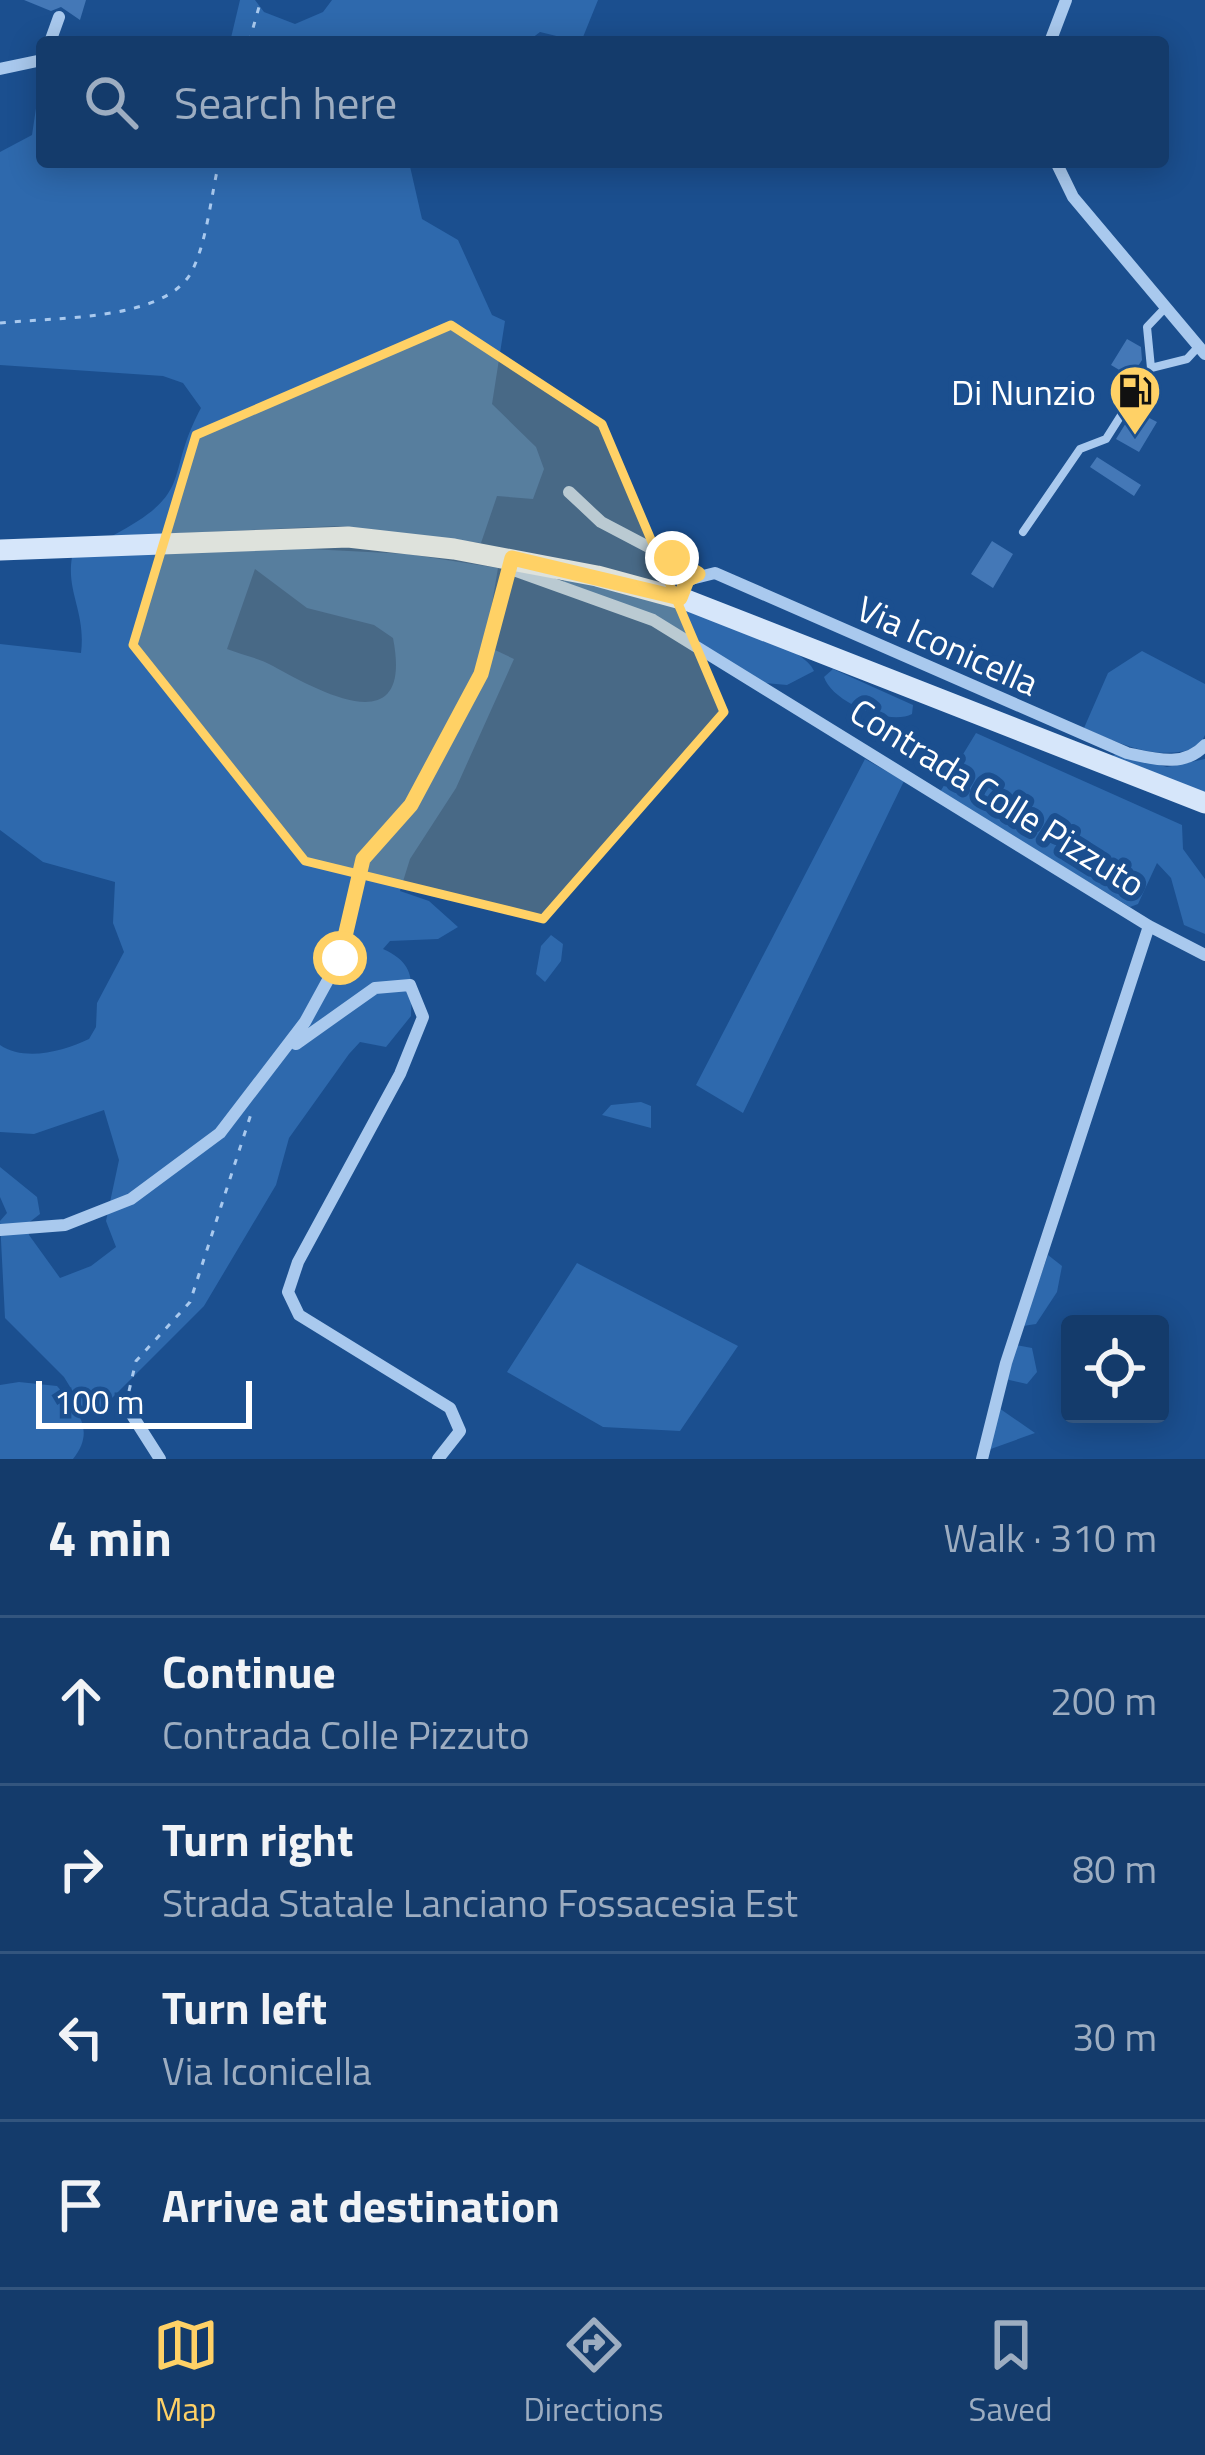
<!DOCTYPE html>
<html lang="en">
<head>
<meta charset="utf-8">
<style>
	body { margin:0; font-family:"Titillium Web",sans-serif; background:#214673; color:#f1f3f6 }
	.controls { position:absolute; right:36px; bottom:36px; display:grid; overflow:hidden; border-radius:12px; box-shadow:0 6px 30px #0003 }
	.controls button { width:108px; height:108px; display:grid; place-items:center; padding:0; border:0; border-bottom:3px solid #33557e; background:#143b6b; color:#f1f3f6; font:60px sans-serif }
	.scale { position:absolute; left:36px; bottom:30px; width:216px; box-sizing:border-box; padding-left:12px; border:6px solid #fff; border-top:0; font-size:33px; line-height:42px; white-space:nowrap; color:#fff; -webkit-text-stroke:9px #1b4f8f; paint-order:stroke }
	.stop { position:absolute; width:36px; height:36px; margin:-27px; border:9px solid #ffd166; border-radius:50%; background:#fff }
	.stop.end { background:#ffd166; border-color:#fff; box-shadow:0 3px 12px #0008 }
	.list { margin:0; padding:0; list-style:none }
	h2 { display:flex; justify-content:space-between; align-items:center; height:156px; margin:0; padding:0 48px; font-size:51px }
	h2 small { font-size:39px; font-weight:400; color:#9dadc1 }
	.list li { display:grid; grid-template-columns:78px 1fr auto; gap:36px; align-items:center; box-sizing:border-box; height:168px; padding:0 48px; border-top:3px solid #33557e }
	.list b { display:block; font-size:45px; white-space:nowrap }
	.list p { margin:0; font-size:39px; white-space:nowrap; color:#9dadc1 }
	.list em { font-size:39px; font-style:normal; color:#9dadc1 }
	.icon { flex:none; width:66px; height:66px; fill:none; stroke:currentColor; stroke-width:2; stroke-linecap:round; stroke-linejoin:round }
	.map { position:relative; flex:none; width:1205px; height:1459px; overflow:hidden }
	.search { position:absolute; background:#143b6b; box-shadow:0 6px 30px #0003; left:36px; right:36px; top:36px; height:132px; display:flex; align-items:center; gap:30px; box-sizing:border-box; padding:0 42px; border-radius:12px; color:#9dadc1; font-size:45px }
	.sheet { height:828px; background:#143b6b }
	nav { display:flex; justify-content:space-around; align-items:center; box-sizing:border-box; height:168px; border-top:3px solid #33557e; background:#143b6b; font-size:33px; color:#9dadc1 }
	nav a { display:grid; justify-items:center; gap:6px }
	nav .on { color:#ffd166 }
	.map>svg:first-child { display:block }
	.green { fill:#2e69ad; fill-rule:evenodd }
	.building { fill:#4478b7 }
	.lines { fill:none; stroke-linecap:round; stroke-linejoin:round }
	.path { stroke:#a9c9ee; stroke-width:3; stroke-dasharray:6 9; stroke-linecap:butt }
	.lane { stroke:#a9c9ee; stroke-width:8 }
	.street { stroke:#a9c9ee; stroke-width:12 }
	.secondary { stroke:#d6e6fa; stroke-width:21 }
	.route { stroke:#ffd166; stroke-width:15 }
	.marked { fill:#ffd166; fill-opacity:0.2; stroke:#ffd166; stroke-width:9; stroke-linejoin:round }
	.labels { text-anchor:middle; dominant-baseline:central; stroke-width:12; stroke-linejoin:round; paint-order:stroke }
	.poi-label { font-size:36px; fill:#fff; stroke:#1b4f8f; text-anchor:end }
	.street-label { font-size:36px; fill:#fff; stroke:#1b4f8f }
</style>
</head>
<body>
<div class="map">
<svg width="1205" height="1459" viewBox="0 0 1205 1459">
	<rect width="100%" height="100%" fill="#1b4f8f"/>
	<!-- green -->
	<path class="green" d="M240,0H255L264,12L295,24L323,12L332,0H598L581,42L540,32L527,42H230Z
		M42,68V162H409L422,219L458,240L492,315L505,321L492,404L536,447L544,469L533,499L497,496L481,543L338,526L112,536C197,491 163,479 201,408L183,383L163,376L0,365V152L32,135Z
		M289,548L408,554L498,568L486,639L493,649L514,659L456,788L410,859L400,891L429,901L458,927L438,939L390,941L383,949C416,964 412,981 411,1016L386,1047L360,1042L349,1054L289,1138L276,1185L204,1306L95,1415L83,1408L64,1377L5,1318L0,1221L7,1213L0,1197V1167L37,1197L40,1214L27,1224L29,1235L60,1278L91,1266L116,1247L106,1221L119,1160L104,1110L34,1134L0,1132V1045C25,1062 64,1051 89,1039L96,1027L97,1003L124,952L113,923L115,882L43,862L0,830V644L81,653C86,612 66,592 72,557ZM255,569L307,608L374,625L393,638C414,745 319,691 273,666C259,658 242,655 227,649Z
		M564,576C609,586 800,634 814,671L787,685L765,683L654,618L564,585Z
		M1142,651L1205,684V735L1199,747C1157,762 1123,745 1084,728L1108,673Z
		M833,669L913,705L912,714C889,726 832,702 824,677Z
		M976,733L1182,825L1183,849L1205,879V934L1184,925L1171,878L1157,863L1138,904L1130,907L940,792Z
		M1117,753L1167,767L1205,759V792L1106,760Z
		M865,759L904,781L743,1113L696,1085Z
		M551,935L563,944L561,961L545,982L536,974L541,946Z
		M641,1102L651,1106V1128L602,1115L611,1105Z
		M1048,1255L1062,1266L1057,1292L1036,1324L1023,1326Z
		M577,1263L738,1346L680,1431L603,1427L507,1372Z
		M1016,1345L1032,1348L1037,1372L1027,1384L1005,1379Z
		M19,1382L57,1386C78,1411 96,1430 73,1459H0V1385Z
		M996,1406L1035,1433L988,1450Z"/>
	<!-- building -->
	<path class="building" d="M24,0H86L80,20L61,7L51,11Z
		M1127,339L1141,347L1142,360L1131,377L1111,365Z
		M1134,410L1157,422L1139,452L1116,439Z
		M1097,457L1141,485L1134,496L1090,467Z
		M992,541L1013,554L993,588L971,574Z"/>
	<g class="lines">
		<!-- path -->
		<path class="path" d="M249,42L261,0
			M0,323C52,317 166,322 192,271C207,241 211,196 219,162
			M129,1391L136,1361L190,1302L251,1114"/>
		<!-- lane -->
		<path class="lane" d="M1151,368L1187,359L1199,346
			M1023,532L1080,449L1106,439L1151,368L1147,327L1165,308"/>
		<!-- street -->
		<path class="street" d="M50,42L59,17
			M1050,42L1066,0
			M0,69L42,60
			M1056,162L1073,197L1205,354
			M569,492L601,522L698,573
			M511,569L653,620L1149,926L1205,955
			M680,598L687,580L715,573L1127,753C1155,759 1184,768 1205,745
			M296,1044L375,988L410,985L423,1017L400,1074L298,1262L288,1292L299,1315L450,1408L460,1431L438,1459
			M0,1230L65,1225L131,1199L220,1133L305,1022L340,958L363,859L411,805L481,673L509,569
			M125,1404L160,1459
			M982,1459L1006,1363L1149,926"/>
		<!-- secondary -->
		<path class="secondary" d="M0,550L348,537L454,549L597,576L689,601L1205,803"/>
	</g>
	<g class="lines">
		<!-- route -->
		<path class="route" d="M340,958L363,859L411,805L481,674L512,558L680,598L687,580L698,574L672,558"/>
	</g>
	<!-- marked area -->
	<path class="marked" d="M451,325L602,424L724,712L543,919L305,861L133,645L196,435Z"/>
	<!-- icons -->
	<defs>
		<g id="fuel-pin" transform="scale(2.7)"><path d="M0 17L-7.5 6A9.5 9.5 0 1 1 7.5 6Z" fill="#ffd166" stroke="#1b4f8f"/><path d="M-5.5-6h7V0h2V4h1.3V-2.5L3-4.5l.8-.8L6-3V5H2.5V1h-1V6h-7ZM-4.2-4.7v3.2H.2V-4.7Z" fill="#111"/></g>
	</defs>
	<g fill-rule="evenodd">
		<use href="#fuel-pin" x="1135" y="391"/>
	</g>
	<g class="labels">
		<!-- poi labels -->
		<g class="poi-label">
			<text x="1096" y="391">Di Nunzio</text>
		</g>
		<!-- street labels -->
		<g class="street-label">
			<text transform="translate(948 645) rotate(24)">Via Iconicella</text>
			<text transform="translate(998 797) rotate(32)">Contrada Colle Pizzuto</text>
		</g>
	</g>
</svg>
<div class="controls">
<button><svg class="icon" aria-label="locate" viewBox="0 0 24 24"><circle cx="12" cy="12" r="6"/><path d="M12 2v4M12 18v4M2 12h4M18 12h4"/></svg></button>
</div>
<div class="scale">100 m</div>
<div class="stop" style="left:340px;top:958px"></div>
<div class="stop end" style="left:672px;top:558px"></div>
<div class="search"><svg class="icon" aria-label="search" viewBox="0 0 24 24"><circle cx="10" cy="10" r="6"/><path d="M15 15l6 6"/></svg>Search here</div>
</div>
<section class="sheet">
<h2>4 min<small>Walk · 310 m</small></h2>
<ul class="list">
<li><svg class="icon" aria-label="ahead" viewBox="0 0 24 24"><path d="M12 20V5M6 11l6-6 6 6"/></svg><div><b>Continue</b><p>Contrada Colle Pizzuto</p></div><em>200 m</em></li>
<li><svg class="icon" aria-label="right" viewBox="0 0 24 24"><path d="M7 20v-9h11M14 6l5 5-5 5"/></svg><div><b>Turn right</b><p>Strada Statale Lanciano Fossacesia Est</p></div><em>80 m</em></li>
<li><svg class="icon" aria-label="left" viewBox="0 0 24 24"><path d="M17 20v-9H6M10 6l-5 5 5 5"/></svg><div><b>Turn left</b><p>Via Iconicella</p></div><em>30 m</em></li>
<li><svg class="icon" aria-label="arrive" viewBox="0 0 24 24"><path d="M6 21V4h12l-3 4 3 4H6"/></svg><div><b>Arrive at destination</b></div></li>
</ul>
</section>
<nav>
<a class="on"><svg class="icon" aria-label="map" viewBox="0 0 24 24"><path d="M3 6l6-2 6 2 6-2v14l-6 2-6-2-6 2zM9 4v14M15 6v14"/></svg>Map</a>
<a><svg class="icon" aria-label="directions" viewBox="0 0 24 24"><path d="M12 3l9 9-9 9-9-9zM9 14v-3h6M13 9l2 2-2 2"/></svg>Directions</a>
<a><svg class="icon" aria-label="saved" viewBox="0 0 24 24"><path d="M7 4h10v16l-5-4-5 4z"/></svg>Saved</a>
</nav>
</body>
</html>
